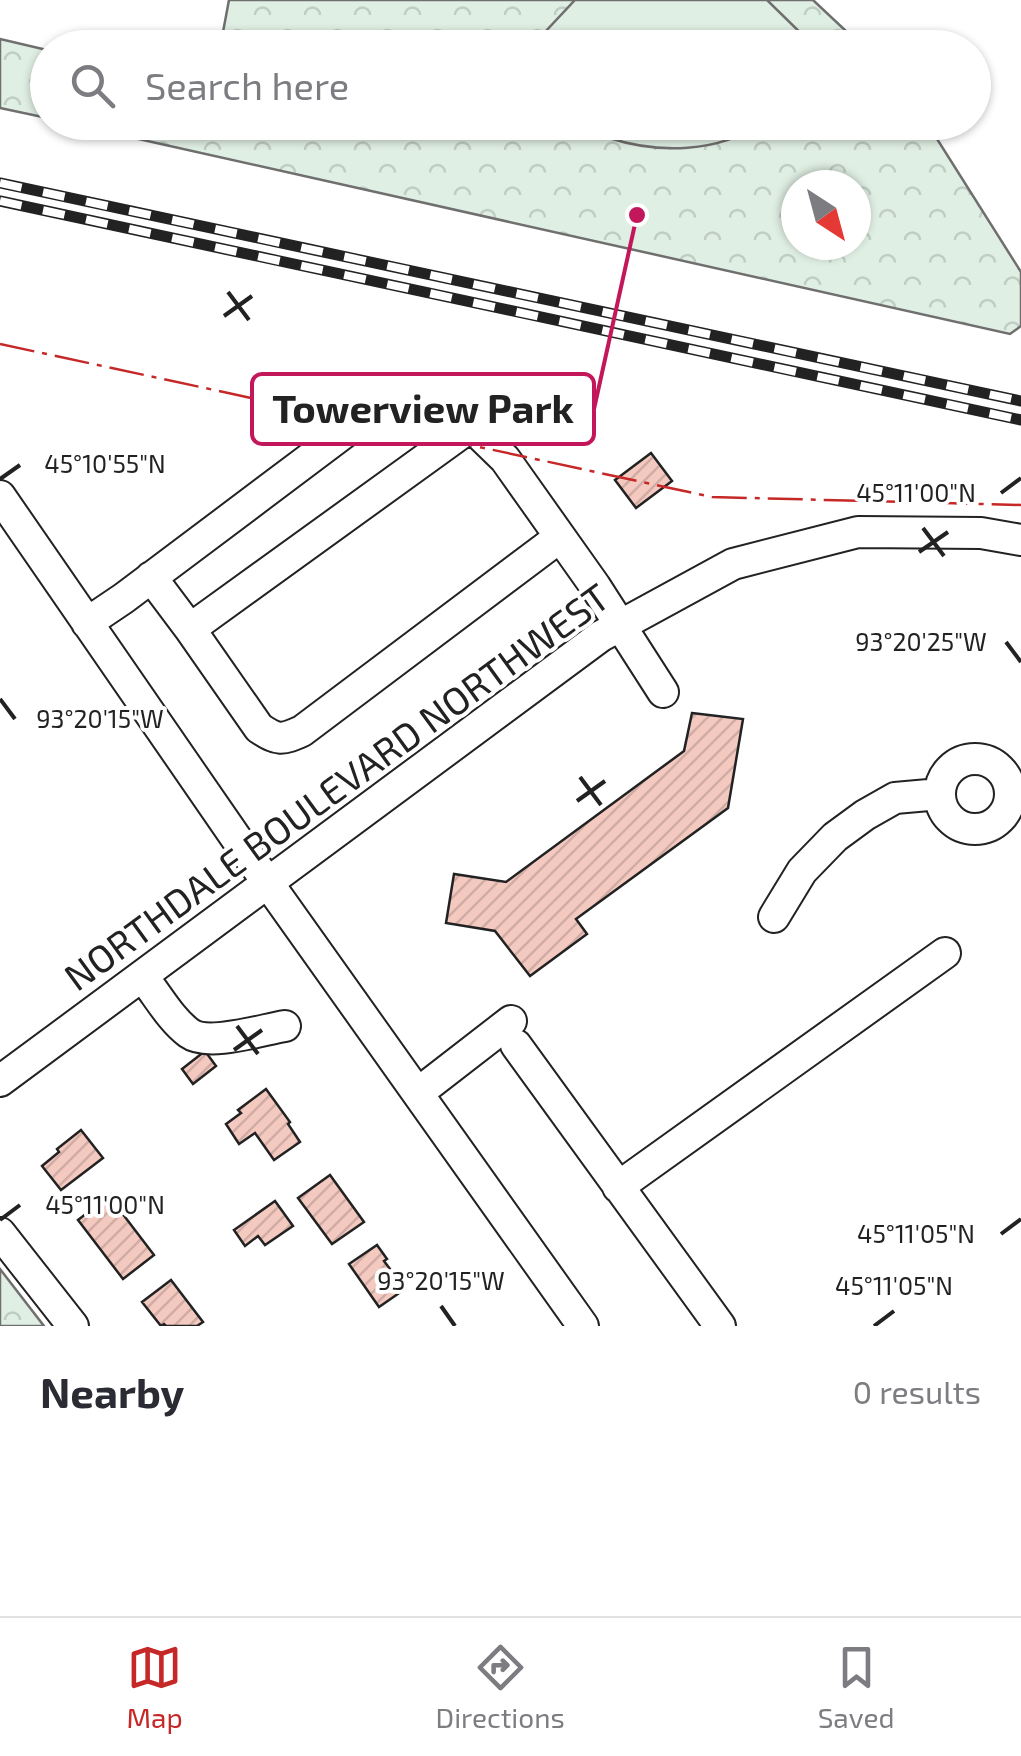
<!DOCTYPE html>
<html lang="en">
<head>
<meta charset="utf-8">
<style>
	body { margin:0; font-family:"Exo 2",sans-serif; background:#f7f7f7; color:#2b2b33 }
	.compass { position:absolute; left:781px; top:170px; width:90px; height:90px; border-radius:50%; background:#fff; box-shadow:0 2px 8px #0004; rotate:144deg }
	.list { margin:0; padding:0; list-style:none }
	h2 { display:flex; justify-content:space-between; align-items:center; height:130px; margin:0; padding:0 40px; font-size:42px }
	h2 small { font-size:32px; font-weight:400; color:#7c7c81 }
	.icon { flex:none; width:55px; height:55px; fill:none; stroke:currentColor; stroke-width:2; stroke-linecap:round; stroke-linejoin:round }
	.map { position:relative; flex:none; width:1021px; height:1326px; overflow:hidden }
	.search { position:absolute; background:#fff; box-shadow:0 2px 8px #0004; left:30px; right:30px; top:30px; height:110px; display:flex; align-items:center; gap:25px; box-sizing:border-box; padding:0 35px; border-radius:55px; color:#7c7c81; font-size:38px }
	.sheet { height:290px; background:#fff }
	nav { display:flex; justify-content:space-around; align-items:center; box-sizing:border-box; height:140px; border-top:2px solid #e1e1e2; background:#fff; font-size:28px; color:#7c7c81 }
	nav a { display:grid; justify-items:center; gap:5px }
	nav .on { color:#c62828 }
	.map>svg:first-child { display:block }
	.park { fill:url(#park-crowns); stroke:#6f6f6f; stroke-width:2.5; fill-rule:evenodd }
	.pitch { fill:#e0efe3; stroke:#6f6f6f; stroke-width:2.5 }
	.building { fill:url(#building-hatch); stroke:#222; stroke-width:2.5 }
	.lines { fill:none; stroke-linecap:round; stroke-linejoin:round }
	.minor-casing { stroke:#222; stroke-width:34 }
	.minor { stroke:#fff; stroke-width:30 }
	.rail-casing { stroke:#222; stroke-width:11 }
	.rail { stroke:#fff; stroke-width:8; stroke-dasharray:22; stroke-linecap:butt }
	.power { stroke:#c62828; stroke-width:2.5; stroke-dasharray:35 8 5 8; stroke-linecap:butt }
	.ticks { fill:none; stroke:#222; stroke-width:4 }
	.labels { text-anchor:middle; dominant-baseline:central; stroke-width:8; stroke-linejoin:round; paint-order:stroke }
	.street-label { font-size:38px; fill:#222; stroke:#fff }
	.ticks-label { font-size:25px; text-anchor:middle; fill:#222; stroke:#fff; stroke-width:8; stroke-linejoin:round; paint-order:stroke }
	.leader { fill:none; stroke:#c2185b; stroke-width:4 }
	.callout-dot { fill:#c2185b; stroke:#fff; stroke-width:4 }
	.callout { fill:#fff; stroke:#c2185b; stroke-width:4 }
	.callout-label { font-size:40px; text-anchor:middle; font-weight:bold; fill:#222 }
</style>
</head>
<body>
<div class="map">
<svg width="1021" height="1326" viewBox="0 0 1021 1326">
	<defs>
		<pattern id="park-crowns" width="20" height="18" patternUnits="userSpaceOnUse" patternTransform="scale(2.5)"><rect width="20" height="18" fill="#e0efe3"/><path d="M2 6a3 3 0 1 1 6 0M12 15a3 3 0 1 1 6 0" fill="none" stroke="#c0cdc2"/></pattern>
		<pattern id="building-hatch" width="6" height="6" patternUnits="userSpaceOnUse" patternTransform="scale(2.5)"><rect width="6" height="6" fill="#f3c9c0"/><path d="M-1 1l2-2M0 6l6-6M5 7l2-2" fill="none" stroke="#d0aca5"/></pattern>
	</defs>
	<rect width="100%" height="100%" fill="#fff"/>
	<!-- park -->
	<path class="park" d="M229,0H813L863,47L220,48Z
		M0,39L47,50V118L0,108Z
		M67,123H927L1021,272V326L1010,334ZM796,185H856V245H796Z
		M0,1269L44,1326H0Z"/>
	<!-- pitch -->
	<path class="pitch" d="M575,0H767L815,47H531Z
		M581,123H762C718,153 659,154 609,138C600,134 590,128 581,123Z"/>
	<!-- building -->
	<path class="building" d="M651,453L672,481L636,508L615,480Z
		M692,713L743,719L728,808L576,919L587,934L530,976L495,931L446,923L454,874L506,882L684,751Z
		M205,1051L216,1066L193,1084L182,1069Z
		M266,1089L290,1122L288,1124L300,1142L274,1160L255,1133L239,1144L226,1124L241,1113L238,1110Z
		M81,1130L103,1158L61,1190L42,1166L59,1152L57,1149Z
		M330,1175L364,1222L332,1244L298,1198Z
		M109,1196L154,1255L123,1279L78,1220Z
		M275,1201L293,1226L265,1245L258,1236L245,1246L234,1230Z
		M377,1245L387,1259L384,1261L405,1289L379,1307L349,1264Z
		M171,1280L203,1322L197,1326H166L164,1324L161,1326L142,1302Z"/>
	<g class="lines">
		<!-- minor casing -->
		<g class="minor-casing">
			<path id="minor" d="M0,496L236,838L583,1326
				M560,537L302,731C282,740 278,741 259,728L190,629L471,426L505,459L595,586L663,692
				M151,577L190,629
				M87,623L124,598L381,405L407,397L471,426
				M940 794a35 35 0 1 1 70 0a35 35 0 1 1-70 0Z
				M774,917L802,871L835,837L865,815L895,798L940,794
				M142,976C157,994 170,1019 189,1033C208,1047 261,1030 285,1026
				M516,1045L720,1326
				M0,1081L601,636L733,564L858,532L981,533L1021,540
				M418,1093L511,1021
				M618,1187L945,953
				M0,1233L73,1326"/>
		</g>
		<!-- minor -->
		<use href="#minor" class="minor"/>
		<!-- rail casing -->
		<g class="rail-casing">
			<path id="rail" d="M0,183L1021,401
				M0,201L1021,420"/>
		</g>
		<!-- rail -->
		<use href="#rail" class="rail"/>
		<!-- power -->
		<path class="power" d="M0,344L712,497L1021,505"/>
	</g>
	<!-- ticks -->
	<path class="ticks" d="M228,292L249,320M224,316L252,296M0,479L20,465M1001,493L1021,478M923,528L944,556M919,552L948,532M1006,642L1021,662M0,699L15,719M580,777L601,805M577,801L605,781M237,1026L258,1054M234,1050L262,1030M0,1220L20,1205M1001,1234L1021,1219M441,1306L455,1326M874,1326L894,1311"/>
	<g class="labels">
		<!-- street labels -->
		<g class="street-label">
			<text transform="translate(336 786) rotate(-36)">NORTHDALE BOULEVARD NORTHWEST</text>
		</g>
	</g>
	<g class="ticks-label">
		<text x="105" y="473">45°10'55"N</text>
		<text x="916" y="502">45°11'00"N</text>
		<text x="921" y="651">93°20'25"W</text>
		<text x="100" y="728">93°20'15"W</text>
		<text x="105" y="1214">45°11'00"N</text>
		<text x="916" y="1243">45°11'05"N</text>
		<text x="441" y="1290">93°20'15"W</text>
		<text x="894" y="1295">45°11'05"N</text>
	</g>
	<!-- callouts -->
	<path class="leader" d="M637 215L594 409"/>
	<circle class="callout-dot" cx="637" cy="215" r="10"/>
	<rect class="callout" x="252" y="374" width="342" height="70" rx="10"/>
	<g class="callout-label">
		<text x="423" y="423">Towerview Park</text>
	</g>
</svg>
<svg class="compass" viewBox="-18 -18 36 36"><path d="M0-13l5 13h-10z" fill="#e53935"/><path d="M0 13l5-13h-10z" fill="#7c7c81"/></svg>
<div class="search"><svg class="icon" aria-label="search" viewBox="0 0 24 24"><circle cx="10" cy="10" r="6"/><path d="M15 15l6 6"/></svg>Search here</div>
</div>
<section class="sheet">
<h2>Nearby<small>0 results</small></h2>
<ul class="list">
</ul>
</section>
<nav>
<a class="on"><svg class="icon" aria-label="map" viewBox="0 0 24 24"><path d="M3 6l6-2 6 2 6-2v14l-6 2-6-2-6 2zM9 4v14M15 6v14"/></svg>Map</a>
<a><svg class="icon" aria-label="directions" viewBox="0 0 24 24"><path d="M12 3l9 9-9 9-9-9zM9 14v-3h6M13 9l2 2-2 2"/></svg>Directions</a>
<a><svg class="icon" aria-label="saved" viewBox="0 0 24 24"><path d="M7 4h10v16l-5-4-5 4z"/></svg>Saved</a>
</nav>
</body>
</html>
